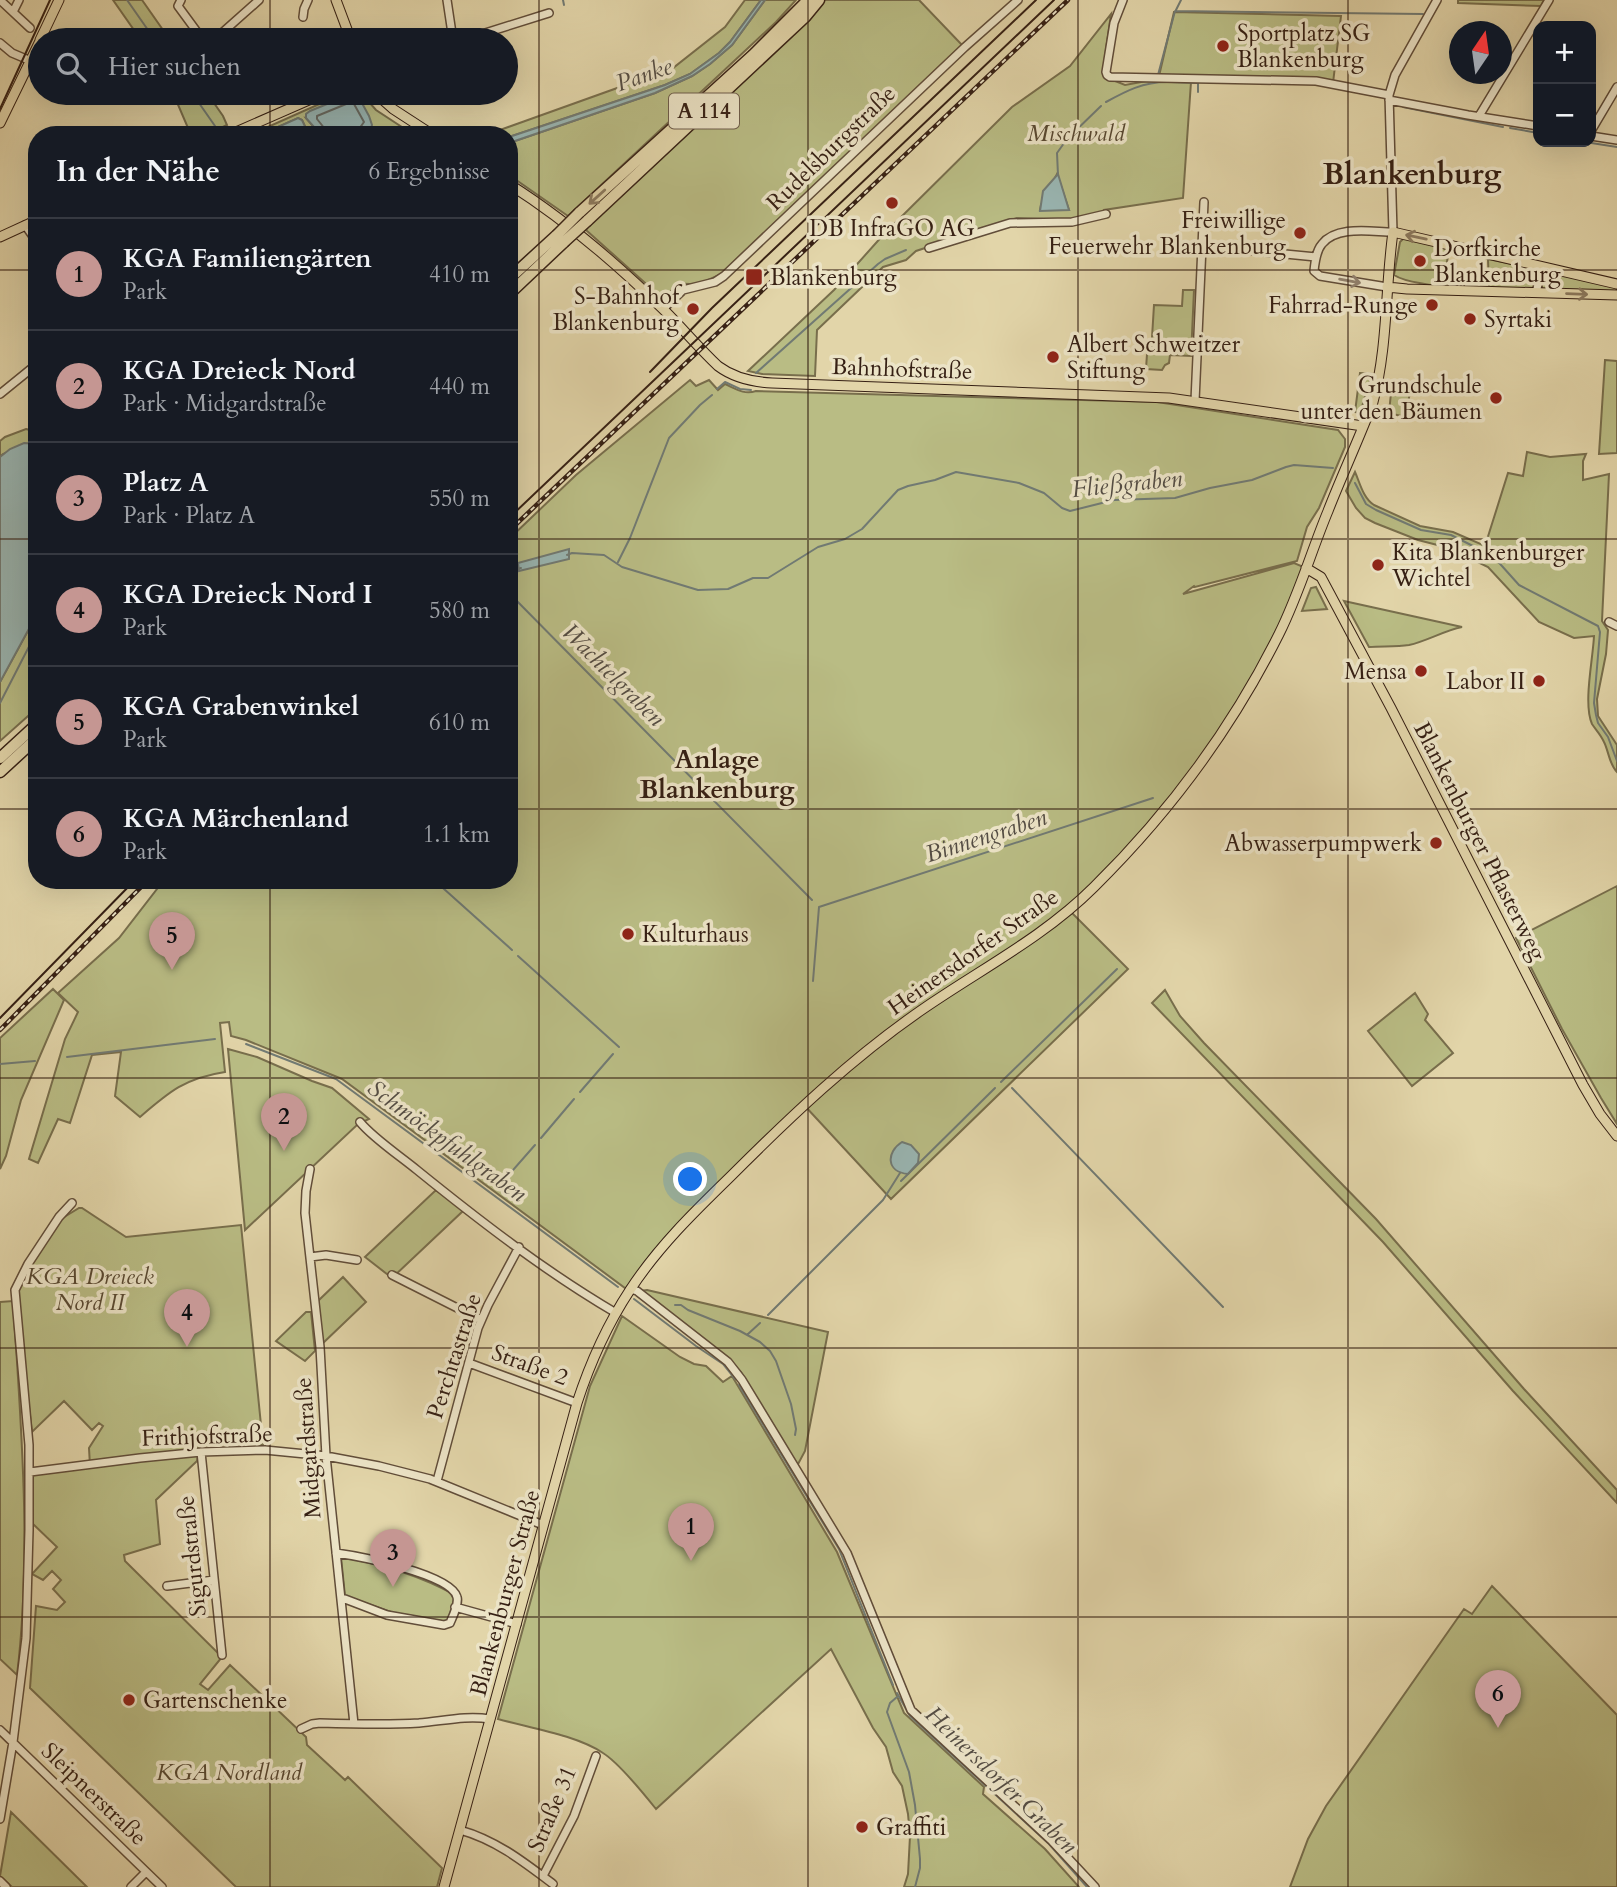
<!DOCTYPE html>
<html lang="de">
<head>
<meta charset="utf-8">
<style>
	body { margin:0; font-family:Cardo,serif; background:#242831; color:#f1f3f6 }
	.controls { position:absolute; right:21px; top:21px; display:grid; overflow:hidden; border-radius:14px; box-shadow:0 7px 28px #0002 }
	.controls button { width:63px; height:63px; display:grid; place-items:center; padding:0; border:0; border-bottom:2px solid #363941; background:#171b24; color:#f1f3f6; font:35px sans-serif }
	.compass { position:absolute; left:1449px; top:21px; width:63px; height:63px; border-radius:50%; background:#171b24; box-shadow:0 7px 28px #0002; rotate:13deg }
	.you { position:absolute; left:691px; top:1180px; width:24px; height:24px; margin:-18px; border:5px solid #fff; border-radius:50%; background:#1a73e8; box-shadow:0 0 0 10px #1a73e833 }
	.badge { display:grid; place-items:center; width:46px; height:46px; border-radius:50%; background:#c59692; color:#111; font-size:23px; font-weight:700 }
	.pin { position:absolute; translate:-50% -58px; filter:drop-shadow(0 2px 4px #0008) }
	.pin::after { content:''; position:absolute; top:37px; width:24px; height:21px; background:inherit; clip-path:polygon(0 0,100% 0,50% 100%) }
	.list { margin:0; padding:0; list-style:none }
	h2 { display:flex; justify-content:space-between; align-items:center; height:91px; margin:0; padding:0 28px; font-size:30px }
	h2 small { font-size:23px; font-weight:400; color:#9ea1a6 }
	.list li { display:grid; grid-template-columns:46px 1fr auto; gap:21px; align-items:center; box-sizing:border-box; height:112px; padding:0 28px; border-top:2px solid #363941 }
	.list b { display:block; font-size:26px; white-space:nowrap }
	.list p { margin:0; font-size:23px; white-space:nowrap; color:#9ea1a6 }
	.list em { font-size:23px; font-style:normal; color:#9ea1a6 }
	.icon { flex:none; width:38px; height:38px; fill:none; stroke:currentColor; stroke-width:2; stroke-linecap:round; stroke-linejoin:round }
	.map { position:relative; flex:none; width:1617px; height:1887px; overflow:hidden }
	.search { position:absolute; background:#171b24; box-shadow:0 7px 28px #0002; left:28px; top:28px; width:490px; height:77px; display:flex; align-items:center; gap:18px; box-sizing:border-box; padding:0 24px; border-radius:38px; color:#9ea1a6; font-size:26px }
	.panel { position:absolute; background:#171b24; box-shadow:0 7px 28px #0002; left:28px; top:126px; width:490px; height:763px; border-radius:28px }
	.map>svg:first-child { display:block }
	.green { fill:#b9bc84; stroke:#786e4c; stroke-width:2; fill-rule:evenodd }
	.water { fill:#99b6b3; stroke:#717a73; stroke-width:2 }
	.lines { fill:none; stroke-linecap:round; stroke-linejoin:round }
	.shore { stroke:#686b64; stroke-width:2 }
	.stream { stroke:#717a73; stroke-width:2 }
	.minor-casing { stroke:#614d39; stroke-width:10 }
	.major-casing { stroke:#362014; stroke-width:11 }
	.highway-casing { stroke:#362014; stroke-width:13 }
	.minor { stroke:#ece4c7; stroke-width:7 }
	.major { stroke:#e2d5a9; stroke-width:9 }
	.highway { stroke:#e2d5a9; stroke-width:10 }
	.tram { stroke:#362014; stroke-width:2 }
	.rail-casing { stroke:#362014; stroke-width:4.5 }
	.rail { stroke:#ece4c7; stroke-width:2; stroke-dasharray:5; stroke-linecap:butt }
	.highway-bridge-casing { stroke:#362014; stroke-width:13; stroke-linecap:butt }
	.highway-bridge { stroke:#e2d5a9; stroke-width:10 }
	.oneway { stroke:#8c7a5e }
	.oneway2 { stroke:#91826e }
	.grid { fill:none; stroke:#362014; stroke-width:2; stroke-opacity:0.55 }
	.poi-dot { fill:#8f2418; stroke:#ece4c7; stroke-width:2.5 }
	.labels { text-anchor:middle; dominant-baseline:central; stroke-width:7; stroke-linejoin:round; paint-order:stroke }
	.shield { fill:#ece4c7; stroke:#6d5b4a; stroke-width:2 }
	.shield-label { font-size:21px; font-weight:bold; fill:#362014 }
	.poi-label { font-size:23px; fill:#362014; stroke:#ece4c7; text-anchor:start }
	.park-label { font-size:23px; font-style:italic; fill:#574730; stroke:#ece4c7 }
	.street-label { font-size:23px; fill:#362014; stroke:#ece4c7 }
	.water-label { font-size:24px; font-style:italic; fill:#544d44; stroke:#ece4c7 }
	.quarter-label { font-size:26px; font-weight:bold; fill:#362014; stroke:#ece4c7 }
	.district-label { font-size:30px; font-weight:bold; fill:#362014; stroke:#ece4c7 }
</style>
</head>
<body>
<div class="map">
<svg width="1617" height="1887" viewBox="0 0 1617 1887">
	<rect width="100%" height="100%" fill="#e2d5a9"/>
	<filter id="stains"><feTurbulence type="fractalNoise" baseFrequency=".00286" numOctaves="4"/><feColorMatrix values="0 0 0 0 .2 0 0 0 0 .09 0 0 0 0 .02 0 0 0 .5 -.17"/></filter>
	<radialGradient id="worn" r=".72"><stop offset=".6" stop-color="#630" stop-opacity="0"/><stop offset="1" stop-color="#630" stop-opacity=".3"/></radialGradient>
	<!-- green -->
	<path class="green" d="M113,0H142L170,40H141Z
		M745,0H761L730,42L719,53L690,74L665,85L509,137V135H486L673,68L725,27Z
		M765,0H796L776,22L568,216L509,175V143L655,93L692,76L710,64L732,45Z
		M823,0H919L962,45L721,274C705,282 697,286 679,283L663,299L586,230L591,223Z
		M1458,0H1544L1541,6L1458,3Z
		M1174,12L1341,16L1333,83L1159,76Z
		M1111,14L1103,71L1105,77L1125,85L1147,81L1191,82L1183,198L1104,210L1103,213L1071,220L1017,218L916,251L906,260L883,267L817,330L815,376L762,374L748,371L834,290L884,234L1012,107L1070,66ZM1057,174L1069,210H1040L1041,205Z
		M173,93H207L223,116L227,125L206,135H191Z
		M344,93H361L376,110L414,135H356L370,130L306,118L321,135H309L302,120L298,118L260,135H250Z
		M1404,238L1450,248L1441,288C1426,282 1408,284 1394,275L1400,242Z
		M1488,259L1532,268L1537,275L1534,288L1530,290L1489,288Z
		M1547,272L1617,287V293L1542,289V277Z
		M1183,290H1194L1191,356L1170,355L1169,363L1165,365L1162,370L1146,369L1147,354H1151L1154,305L1182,306Z
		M1605,360L1617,361V453L1599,454Z
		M1360,373L1372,374L1360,413L1355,412Z
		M690,380L696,386L709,380L718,390L725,384C736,389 744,395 756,391L1157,402L1338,430L1345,439V447L1319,508L1307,527L1297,561L1195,587L1194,586L1183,594L1287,565L1294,563L1306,568L1280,632L1182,790L1070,911L1128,969L891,1199L804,1105L681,1225L630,1289L625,1288L342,1079L246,1040L231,1036L229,1022L220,1023L225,1072C185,1078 169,1092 140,1117L115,1096L121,1052L92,1055L70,1123L58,1119L38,1163L29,1159L65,1039L78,1012L58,993L119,938L164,880H509V539L576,475Z
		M1392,383L1411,388L1405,417L1389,413Z
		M26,429L37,432V444L30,443L3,454L0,457V441L5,437Z
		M1527,452L1550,457L1586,454L1583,461V480L1609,474L1602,621L1608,630L1606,654L1597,699L1598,716L1617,745V772C1609,764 1609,752 1604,742C1601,735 1596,730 1592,724C1583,704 1593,659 1594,636L1574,638L1539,622L1488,567L1449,548L1418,540L1375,523L1365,518L1356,508L1346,491L1355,472C1360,483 1363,498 1374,505L1420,526L1453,532L1485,546L1508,473L1523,476Z
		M1316,587L1327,609L1302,611L1311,588Z
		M1344,601L1462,627C1443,631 1427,641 1409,645C1396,647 1382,646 1369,647Z
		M37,614V708L0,741V682Z
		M1617,886V1124L1601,1098L1562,1029L1516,938Z
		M53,989L64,1000L21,1100L6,1156L0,1169V1038Z
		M1165,990L1180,1016L1204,1043L1376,1219L1524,1389L1617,1490V1503L1513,1391L1383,1242L1152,1003Z
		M1415,993L1428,1014L1425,1020L1453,1053L1412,1086L1368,1031Z
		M228,1049L257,1057L312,1081L332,1088L369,1119L358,1124L245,1230Z
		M436,1190L464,1210L392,1278L365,1257Z
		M79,1208H82L126,1237L241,1225L263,1445L216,1444L199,1451L197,1461L156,1500L160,1544L124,1555L125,1561L222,1657L200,1684L208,1690L230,1665L306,1737L307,1745L345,1780L348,1777L442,1868L437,1887H236L30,1688L36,1606L57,1610L65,1602L53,1589L61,1580L52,1571L43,1580L32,1574L57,1547L32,1523L31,1477L36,1474L90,1466L89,1448L103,1426L99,1423L92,1430L64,1401L32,1432L17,1305L18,1291L31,1266L61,1219Z
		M343,1277L366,1302L322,1344L318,1301Z
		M647,1290L828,1332L805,1451L797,1466L741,1372L727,1357L640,1291Z
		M13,1301C21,1425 32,1551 17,1675L0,1659V1302Z
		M306,1312H311L315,1351L305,1361L276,1341Z
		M622,1316L680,1357L694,1364L706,1366L723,1382L732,1376L837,1552L904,1713L984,1787L983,1794L1045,1849L1079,1887H904L908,1874L910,1836L908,1814L902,1786L893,1772L886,1747L873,1728L831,1649L656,1809C644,1794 619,1763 603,1753C576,1735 530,1728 498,1719L590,1386Z
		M341,1557C382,1564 419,1575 455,1595L448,1622L394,1613L345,1596Z
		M1492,1586L1617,1715V1887H1290L1308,1839L1326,1806L1464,1609L1472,1614Z
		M11,1812L87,1887H12L0,1876Z"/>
	<!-- water -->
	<path class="water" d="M761,0H765L732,45L710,64L692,76L655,93L509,143V137L665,85L690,74L719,53L730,42Z
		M357,94L369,116L372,125L370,130L356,135H321L306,118V114L310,111L349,95Z
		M298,118L302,120L309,135H260Z
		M1058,174L1069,210L1040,211L1043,191Z
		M24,443L37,444V614L0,682V457L10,449Z
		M569,549V559L519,571L518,563Z
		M902,1142L911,1145L919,1154L918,1163L908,1174C886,1172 886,1152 902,1142Z"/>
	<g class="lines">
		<!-- shore -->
		<path class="shore" d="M325,135V129L317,119V116L351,102L354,104L364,122L359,129L358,135"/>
		<!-- stream -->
		<path class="stream" d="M127,0L155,40
			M563,0L564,5
			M1176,10L1181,0
			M1158,75L1175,11L1423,14
			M1171,82L1198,83V92
			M192,93L215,126
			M1106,102C1126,91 1143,82 1167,82
			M1403,107L1503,127
			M1510,128L1538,133
			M1585,142L1617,147
			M1058,175L1057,153L1067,139L1101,106
			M756,373L878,264L885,259L906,250
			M717,389L725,382L740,389L751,390
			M1355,483L1366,504L1376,510L1421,530L1451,535L1493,556L1519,585L1598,626L1600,632L1594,703L1596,715L1598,723L1608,737L1617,761
			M567,555L572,553L604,555L622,567L698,590L728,589L753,578H768L818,547L845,539L862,529L898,490L908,486L935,480L956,472L1019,483L1044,493L1062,508L1070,511L1114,500L1175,498L1210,488L1252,480L1286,467L1294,465L1333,468
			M618,562L630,538L669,438L700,405L712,395
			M509,571L521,568
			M509,593L812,900
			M0,703L37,631
			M434,880L512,950
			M518,956L619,1047
			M813,981L819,907L1153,798
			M246,1044L336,1079L618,1287
			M67,1057L215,1039
			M0,1064L35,1061
			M1001,1082L1117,969
			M1012,1088L1223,1307
			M580,1092L613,1054
			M541,1138L574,1099
			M901,1181L995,1088
			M499,1186L535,1145
			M634,1299L696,1346L723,1364L735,1379
			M675,1305H681L688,1310L740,1331L760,1342L770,1351L776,1361L791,1404L796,1429L795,1435
			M768,1315L883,1200L900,1173
			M748,1334L760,1323
			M739,1385L839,1549L893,1685
			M897,1693L910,1716L1049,1844L1087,1887
			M897,1697L890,1703L887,1712L909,1772L915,1805L920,1859V1868L915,1887"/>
		<!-- minor casing -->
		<g class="minor-casing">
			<path id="minor" d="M0,0L30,28
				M181,0L178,6L203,40
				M447,0L453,40
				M1123,0L1114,23L1106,72L1107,75L1110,77L1316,81L1389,95
				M13,12L19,0
				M303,17L304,9L308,0
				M214,40L259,0
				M463,40L549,13
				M0,43L12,53L31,61
				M1389,100L1468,115L1538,126
				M1479,116L1549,0
				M1591,131L1617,87
				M1591,136L1617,140
				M25,225L37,242
				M929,248L1010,223L1072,222L1106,214
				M1244,250L1316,257
				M1387,287L1320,276L1314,271C1315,262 1316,251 1322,244C1337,225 1372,232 1393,232L1389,95L1395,75L1437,0
				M1536,293L1542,267
				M663,309L683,290L715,282L724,276L965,47L1018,0
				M0,394L37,364
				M1195,401L1204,202
				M1609,622L1617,626
				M360,1122C373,1138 400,1156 417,1170C480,1221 546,1272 616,1313
				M310,1169L306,1191L305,1213L320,1347L326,1456L354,1724
				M310,1257L326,1255L357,1260
				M392,1275L481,1320
				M630,1289L637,1291L728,1362L742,1380L847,1553L911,1710L1052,1841L1095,1887
				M469,1363L577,1403
				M201,1452L222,1655
				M30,1472L140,1458L201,1452L265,1450L326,1456L379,1466L430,1479L543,1525
				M437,1481L478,1328L488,1305L519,1247
				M336,1553C358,1556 451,1574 457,1597C459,1604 453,1616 450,1623L444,1625L387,1615L345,1599H341
				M167,1586L214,1580
				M455,1607L517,1624
				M301,1729L312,1724L320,1723C353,1724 386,1725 419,1723C443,1721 466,1715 490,1719
				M0,1730L162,1887
				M0,1819L13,1742L26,1638L29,1530V1445L15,1290L28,1264L59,1217L72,1203
				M460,1830C496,1840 524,1862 553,1884
				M543,1876L574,1816L596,1756
				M0,1881L6,1887
				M131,1887L146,1872"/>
		</g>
		<!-- major casing -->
		<g class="major-casing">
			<path id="major" d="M336,0L351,40
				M40,40L59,0
				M375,93L393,109L433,135
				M0,123L40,41
				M229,135L325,93
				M509,184C566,220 617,264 665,311C683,329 699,348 718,366C734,378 752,382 772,383L1169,398L1363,426
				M0,237L37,220
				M1387,287L1407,289L1617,295
				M1306,568L1321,577L1391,708L1583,1085L1600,1114L1617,1136
				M444,1887L577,1403C590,1363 607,1325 630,1290C658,1247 694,1212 730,1177C790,1117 853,1057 923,1009C981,969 1044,937 1094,887C1169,813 1232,728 1279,634C1299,594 1311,552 1328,511C1342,475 1359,439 1373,402C1388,347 1385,289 1393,232L1617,284"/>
		</g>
		<!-- highway casing -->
		<g class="highway-casing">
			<path id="highway" d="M579,213L753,55L808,0
				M587,221L805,17L819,0
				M509,279L557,235
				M509,294L564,242
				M0,758L37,724
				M0,772L37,738"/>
		</g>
		<!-- minor -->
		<use href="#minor" class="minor"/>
		<!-- major -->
		<use href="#major" class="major"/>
		<!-- highway -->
		<use href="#highway" class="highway"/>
		<!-- tram -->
		<path class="tram" d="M0,109L50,0
			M650,372L712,308L1036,0
			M509,518L1054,0
			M0,1018L135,880"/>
		<!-- rail casing -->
		<g class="rail-casing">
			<path id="rail" d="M509,531L1068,0
				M0,1030L148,880"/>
		</g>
		<!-- rail -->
		<use href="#rail" class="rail"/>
		<!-- highway-bridge casing -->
		<g class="highway-bridge-casing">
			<path id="highway-bridge" d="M557,235L579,213
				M564,242L587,221"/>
		</g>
		<!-- highway-bridge -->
		<use href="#highway-bridge" class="highway-bridge"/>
	</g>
	<!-- one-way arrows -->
	<defs><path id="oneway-shaft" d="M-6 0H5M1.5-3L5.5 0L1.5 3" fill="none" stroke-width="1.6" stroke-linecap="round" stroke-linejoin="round" transform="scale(1.75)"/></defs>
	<g class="oneway">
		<use href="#oneway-shaft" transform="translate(597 197) rotate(138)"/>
		<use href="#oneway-shaft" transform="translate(1416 237) rotate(-168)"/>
		<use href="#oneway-shaft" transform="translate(1577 294) rotate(2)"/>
	</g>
	<use class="oneway2" href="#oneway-shaft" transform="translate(1350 281) rotate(10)"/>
	<!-- grid -->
	<path class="grid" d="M270,0V40M539,0V1887M808,0V1887M1078,0V1887M1348,0V1887M270,93V135M0,270H37M509,270H1617M0,539H37M509,539H1617M0,809H37M509,809H1617M270,880V1887M0,1078H1617M0,1348H1617M0,1617H1617"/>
	<!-- markers -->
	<g class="poi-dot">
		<circle cx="1223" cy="46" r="7"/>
		<circle cx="892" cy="203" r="7"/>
		<circle cx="1300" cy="233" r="7"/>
		<circle cx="1420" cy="261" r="7"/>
		<rect x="745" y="268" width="18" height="18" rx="3.5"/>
		<circle cx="1432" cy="305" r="7"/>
		<circle cx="693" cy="309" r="7"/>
		<circle cx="1470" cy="319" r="7"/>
		<circle cx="1053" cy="357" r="7"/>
		<circle cx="1496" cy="398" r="7"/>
		<circle cx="1378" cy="565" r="7"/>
		<circle cx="1421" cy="671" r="7"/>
		<circle cx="1539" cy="681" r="7"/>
		<circle cx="1436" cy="843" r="7"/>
		<circle cx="628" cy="934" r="7"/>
		<circle cx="129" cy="1700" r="7"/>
		<circle cx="862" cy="1827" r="7"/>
	</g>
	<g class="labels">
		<!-- shield labels -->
		<rect class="shield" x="669" y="93.5" width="70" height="35" rx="5"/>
		<g class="shield-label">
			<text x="704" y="111">A 114</text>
		</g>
		<!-- poi labels -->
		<g class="poi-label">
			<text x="1237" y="33">Sportplatz SG<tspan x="1237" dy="26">Blankenburg</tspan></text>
			<text x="1286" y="220" text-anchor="end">Freiwillige<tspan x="1286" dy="26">Feuerwehr Blankenburg</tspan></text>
			<text x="892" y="228" text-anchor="middle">DB InfraGO AG</text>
			<text x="1434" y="248">Dorfkirche<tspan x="1434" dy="26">Blankenburg</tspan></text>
			<text x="770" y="277">Blankenburg</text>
			<text x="679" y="296" text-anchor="end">S-Bahnhof<tspan x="679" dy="26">Blankenburg</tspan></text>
			<text x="1418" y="305" text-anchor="end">Fahrrad-Runge</text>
			<text x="1484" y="319">Syrtaki</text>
			<text x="1067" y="344">Albert Schweitzer<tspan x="1067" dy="26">Stiftung</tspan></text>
			<text x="1482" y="385" text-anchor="end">Grundschule<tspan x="1482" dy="26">unter den Bäumen</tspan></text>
			<text x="1392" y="552">Kita Blankenburger<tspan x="1392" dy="26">Wichtel</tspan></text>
			<text x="1407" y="671" text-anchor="end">Mensa</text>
			<text x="1525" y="681" text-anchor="end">Labor II</text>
			<text x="1422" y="843" text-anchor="end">Abwasserpumpwerk</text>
			<text x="642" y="934">Kulturhaus</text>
			<text x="143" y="1700">Gartenschenke</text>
			<text x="876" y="1827">Graffiti</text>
		</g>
		<!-- park labels -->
		<g class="park-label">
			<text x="1076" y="133">Mischwald</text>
			<text x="90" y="1276">KGA Dreieck<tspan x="90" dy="26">Nord II</tspan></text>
			<text x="229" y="1772">KGA Nordland</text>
		</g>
		<!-- street labels -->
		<g class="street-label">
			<text transform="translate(831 148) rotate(-44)">Rudelsburgstraße</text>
			<text transform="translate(902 369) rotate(2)">Bahnhofstraße</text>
			<text transform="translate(1480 841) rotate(63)">Blankenburger Pflasterweg</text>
			<text transform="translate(973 952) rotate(-35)">Heinersdorfer Straße</text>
			<text transform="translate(454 1356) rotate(-72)">Perchtastraße</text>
			<text transform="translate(530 1365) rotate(20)">Straße 2</text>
			<text transform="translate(207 1436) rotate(-2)">Frithjofstraße</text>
			<text transform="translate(308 1448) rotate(-94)">Midgardstraße</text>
			<text transform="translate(192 1556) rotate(-96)">Sigurdstraße</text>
			<text transform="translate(505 1593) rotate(-75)">Blankenburger Straße</text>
			<text transform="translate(94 1794) rotate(44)">Sleipnerstraße</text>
			<text transform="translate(552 1809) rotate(-67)">Straße 31</text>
		</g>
		<!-- water labels -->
		<g class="water-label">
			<text transform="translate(644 75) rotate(-19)">Panke</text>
			<text transform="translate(1127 484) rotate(-6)">Fließgraben</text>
			<text transform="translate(613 675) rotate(45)">Wachtelgraben</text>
			<text transform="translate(986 836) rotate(-18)">Binnengraben</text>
			<text transform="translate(447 1141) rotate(36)">Schmöckpfuhlgraben</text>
			<text transform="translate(1001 1780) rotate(44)">Heinersdorfer Graben</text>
		</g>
		<!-- quarter labels -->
		<g class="quarter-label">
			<text x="717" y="759">Anlage<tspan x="717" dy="30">Blankenburg</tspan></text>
		</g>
		<!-- district labels -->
		<g class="district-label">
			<text x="1412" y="174">Blankenburg</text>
		</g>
	</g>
	<rect width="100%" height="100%" filter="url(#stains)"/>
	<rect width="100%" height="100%" fill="url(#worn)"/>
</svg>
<div class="controls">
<button>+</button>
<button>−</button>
</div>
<svg class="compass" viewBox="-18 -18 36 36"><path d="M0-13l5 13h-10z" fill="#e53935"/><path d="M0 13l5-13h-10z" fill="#9ea1a6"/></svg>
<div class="you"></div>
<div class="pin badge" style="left:691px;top:1561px">1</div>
<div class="pin badge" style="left:284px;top:1151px">2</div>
<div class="pin badge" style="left:393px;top:1587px">3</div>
<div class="pin badge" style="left:187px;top:1347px">4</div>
<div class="pin badge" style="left:172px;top:970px">5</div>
<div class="pin badge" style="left:1498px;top:1728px">6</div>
<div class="search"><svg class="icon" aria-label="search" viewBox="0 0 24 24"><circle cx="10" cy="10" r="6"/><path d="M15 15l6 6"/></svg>Hier suchen</div>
<section class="panel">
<h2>In der Nähe<small>6 Ergebnisse</small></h2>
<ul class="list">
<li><span class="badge">1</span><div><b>KGA Familiengärten</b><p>Park</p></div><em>410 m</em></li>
<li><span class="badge">2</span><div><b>KGA Dreieck Nord</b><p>Park · Midgardstraße</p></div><em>440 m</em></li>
<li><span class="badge">3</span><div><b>Platz A</b><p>Park · Platz A</p></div><em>550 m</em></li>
<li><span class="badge">4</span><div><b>KGA Dreieck Nord I</b><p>Park</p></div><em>580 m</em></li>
<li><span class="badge">5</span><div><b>KGA Grabenwinkel</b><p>Park</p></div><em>610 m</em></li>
<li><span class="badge">6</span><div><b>KGA Märchenland</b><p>Park</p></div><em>1.1 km</em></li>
</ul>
</section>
</div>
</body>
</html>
